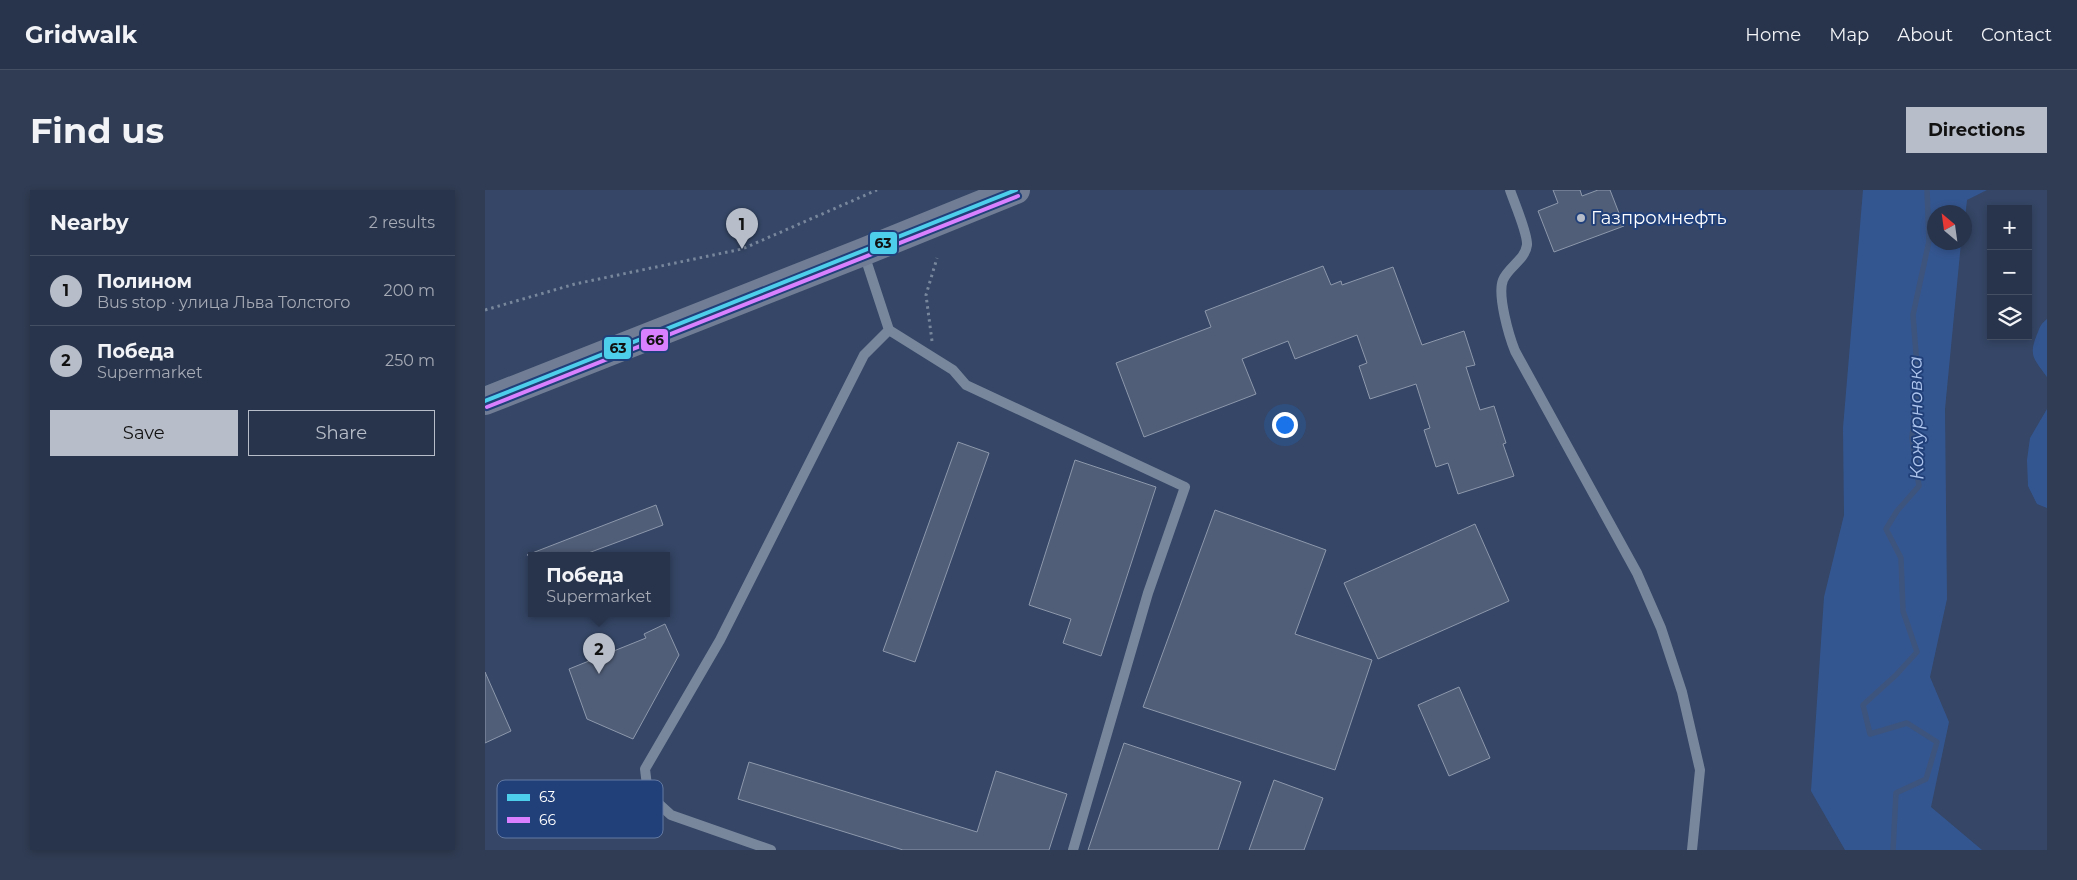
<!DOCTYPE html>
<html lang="en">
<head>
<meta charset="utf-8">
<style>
	body { margin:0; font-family:Montserrat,sans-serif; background:#303c53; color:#f1f3f6 }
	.controls { position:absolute; right:15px; top:15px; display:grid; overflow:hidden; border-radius:0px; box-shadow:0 2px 8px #0003 }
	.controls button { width:45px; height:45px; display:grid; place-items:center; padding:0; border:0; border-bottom:1px solid #444f64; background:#28344c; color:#f1f3f6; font:25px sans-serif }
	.compass { position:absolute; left:1442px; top:15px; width:45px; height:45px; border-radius:50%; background:#28344c; box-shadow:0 2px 8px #0003; rotate:331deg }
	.you { position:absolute; left:799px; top:234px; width:18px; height:18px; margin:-12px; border:4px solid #fff; border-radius:50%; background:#1a73e8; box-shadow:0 0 0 8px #1a73e833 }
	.badge { display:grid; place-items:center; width:32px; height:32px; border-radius:50%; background:#b8bec9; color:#111; font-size:16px; font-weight:700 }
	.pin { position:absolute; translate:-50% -41px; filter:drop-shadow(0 1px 2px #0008) }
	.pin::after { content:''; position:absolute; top:26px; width:18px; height:15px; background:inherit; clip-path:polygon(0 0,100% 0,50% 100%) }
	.popup { position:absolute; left:43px; top:362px; width:142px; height:65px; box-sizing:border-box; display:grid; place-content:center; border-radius:0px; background:#28344c; filter:drop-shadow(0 1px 4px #0005); font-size:16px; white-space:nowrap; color:#a5aab5 }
	.popup b { font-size:19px; color:#f1f3f6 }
	.popup::after { content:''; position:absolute; left:50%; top:100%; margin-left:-10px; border:10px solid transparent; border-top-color:#28344c }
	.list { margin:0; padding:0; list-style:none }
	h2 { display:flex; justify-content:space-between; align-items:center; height:65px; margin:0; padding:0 20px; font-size:21px }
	h2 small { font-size:16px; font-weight:400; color:#a5aab5 }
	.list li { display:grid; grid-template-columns:32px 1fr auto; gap:15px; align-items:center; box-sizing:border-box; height:70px; padding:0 20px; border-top:1px solid #444f64 }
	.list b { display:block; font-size:19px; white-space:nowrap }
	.list p { margin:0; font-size:16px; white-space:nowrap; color:#a5aab5 }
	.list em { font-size:16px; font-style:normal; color:#a5aab5 }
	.actions { display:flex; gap:10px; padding:15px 20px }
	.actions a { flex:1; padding:11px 0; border:1px solid #b8bec9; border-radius:0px; text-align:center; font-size:18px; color:#b8bec9 }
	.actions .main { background:#b8bec9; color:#111 }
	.icon { flex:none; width:28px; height:28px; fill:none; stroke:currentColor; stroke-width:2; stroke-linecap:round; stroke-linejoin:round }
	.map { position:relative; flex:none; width:1562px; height:660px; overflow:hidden; border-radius:0px }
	header { display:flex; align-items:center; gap:30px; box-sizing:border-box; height:70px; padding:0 25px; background:#28344c; border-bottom:1px solid #444f64 }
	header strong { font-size:24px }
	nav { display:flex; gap:28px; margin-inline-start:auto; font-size:18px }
	.intro { display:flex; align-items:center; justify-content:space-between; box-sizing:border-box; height:120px; padding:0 30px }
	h1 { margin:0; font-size:35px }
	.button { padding:12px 22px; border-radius:0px; background:#b8bec9; color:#111; font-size:18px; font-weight:700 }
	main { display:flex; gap:30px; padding:0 30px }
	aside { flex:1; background:#28344c; border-radius:0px; box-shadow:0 2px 8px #0003 }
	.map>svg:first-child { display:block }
	.green { fill:#345690 }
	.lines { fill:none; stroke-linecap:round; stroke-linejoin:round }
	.stream { stroke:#3d547d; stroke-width:5.5 }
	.building { fill:#505e78; stroke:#8d98ac }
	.path { stroke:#79879d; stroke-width:3; stroke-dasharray:2.5 4; stroke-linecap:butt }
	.lane { stroke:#79879d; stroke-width:10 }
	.highway { stroke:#717d95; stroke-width:28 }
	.bus-1-casing { stroke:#21407a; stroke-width:8 }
	.bus-2-casing { stroke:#21407a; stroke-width:8 }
	.bus-1 { stroke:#4dcfeb; stroke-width:4 }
	.bus-2 { stroke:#d880ff; stroke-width:4 }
	.poi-dot { fill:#b8bec9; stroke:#21407a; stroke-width:2 }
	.labels { text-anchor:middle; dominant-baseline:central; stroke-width:4; stroke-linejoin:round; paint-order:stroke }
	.poi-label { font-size:18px; fill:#fff; stroke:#21407a; text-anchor:start }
	.water-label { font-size:19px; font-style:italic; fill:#aec5ed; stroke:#21407a }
	.key { fill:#21407a; stroke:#6479a2; stroke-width:1 }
	.key-label { font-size:14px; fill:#fff }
	.line-badge { stroke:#21407a; stroke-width:2 }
	.pale-badge-label { font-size:14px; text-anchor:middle; font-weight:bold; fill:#111 }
</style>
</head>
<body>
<header>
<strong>Gridwalk</strong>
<nav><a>Home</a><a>Map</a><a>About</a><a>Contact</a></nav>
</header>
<div class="intro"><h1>Find us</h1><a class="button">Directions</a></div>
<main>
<aside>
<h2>Nearby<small>2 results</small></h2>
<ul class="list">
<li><span class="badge">1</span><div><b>Полином</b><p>Bus stop · улица Льва Толстого</p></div><em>200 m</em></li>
<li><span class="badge">2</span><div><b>Победа</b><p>Supermarket</p></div><em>250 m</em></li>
</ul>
<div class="actions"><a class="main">Save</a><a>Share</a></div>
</aside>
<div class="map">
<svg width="1562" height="660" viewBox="0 0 1562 660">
	<rect width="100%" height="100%" fill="#354666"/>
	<!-- green -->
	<path class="green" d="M1378,0H1502L1482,10L1480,28V22H1450V52L1476,53L1460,219L1462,409L1445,487L1464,532L1446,617L1497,660H1360L1326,601L1339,407L1359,325L1358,238Z
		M1562,129V187C1548,167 1543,166 1553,142C1555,136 1557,133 1562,129Z
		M1562,219V318L1552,314L1543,296L1542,270L1545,248Z"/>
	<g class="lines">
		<!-- stream -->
		<path class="stream" d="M1408,660L1411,603L1441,589L1452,552L1422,533L1385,544L1378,515L1411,485L1432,462L1418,421L1416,368L1401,339L1412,321L1434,296L1427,248L1433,189L1428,125L1444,51L1442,0"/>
	</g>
	<!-- building -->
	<path class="building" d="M1068,0H1095L1097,6L1113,0H1125L1139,36L1069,62L1053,21L1073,13Z
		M838,76L846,95L856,91L857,95L908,77L937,155L979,141L990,175L981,177L995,220L1009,216L1021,253L1018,254L1029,286L973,304L963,273L951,277L939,240L945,238L931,194L885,209L874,176L882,173L872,145L810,169L803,151L757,169L771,204L659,247L631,173L726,137L720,121Z
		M473,252L504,263L430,472L398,461Z
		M590,270L671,297L616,466L578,453L586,429L544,415Z
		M171,315L178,335L98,365H42Z
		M730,320L841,360L810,444L887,470L850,580L658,517Z
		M990,334L1024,411L893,469L859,393Z
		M180,434L194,465L148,549L102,529L84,479L161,448L159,444Z
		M0,482L26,541L0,553Z
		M974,497L1005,568L964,586L933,515Z
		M639,553L756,592L733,660H603Z
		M264,572L492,642L511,581L582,604L564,660H418L253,609Z
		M789,590L838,608L819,660H764Z"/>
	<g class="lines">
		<!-- path -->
		<path class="path" d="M0,120L90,94L257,59L392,0
			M447,151L441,105L452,68"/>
		<!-- lane -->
		<path class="lane" d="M1025,0C1029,12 1043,44 1042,55C1040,70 1023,77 1018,90C1012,105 1024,146 1030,161L1152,383L1176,438L1197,502L1215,580L1207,660
			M404,140L468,180L481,195L700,297L663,403L588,660
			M286,660L186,625L163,604L160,579L235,450L379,165L404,140L379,64"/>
		<!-- highway -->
		<path class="highway" d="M0,211L378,62L531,0"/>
		<!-- bus-1 casing -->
		<g class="bus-1-casing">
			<path id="bus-1" d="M0,211L531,0"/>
		</g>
		<!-- bus-2 casing -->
		<g class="bus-2-casing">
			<path id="bus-2" d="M2,217L533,6"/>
		</g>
		<!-- bus-1 -->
		<use href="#bus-1" class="bus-1"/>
		<!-- bus-2 -->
		<use href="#bus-2" class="bus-2"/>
	</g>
	<!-- markers -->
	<circle class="poi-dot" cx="1096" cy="28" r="5"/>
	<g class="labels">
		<!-- poi labels -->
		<g class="poi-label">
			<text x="1106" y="28">Газпромнефть</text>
		</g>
		<!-- water labels -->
		<g class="water-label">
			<text transform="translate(1431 228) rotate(-91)">Кожурновка</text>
		</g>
	</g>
	<!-- legend -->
	<rect x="12" y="590" width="166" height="58" rx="8" class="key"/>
	<rect x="22" y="604" width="23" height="7" fill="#4dcfeb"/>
	<rect x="22" y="627" width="23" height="6" fill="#d880ff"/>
	<g class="key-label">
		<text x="54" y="612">63</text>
		<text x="54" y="635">66</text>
	</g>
	<g class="line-badge">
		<rect x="384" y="41" width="29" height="24" rx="5" fill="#4dcfeb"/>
		<rect x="155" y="138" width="29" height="24" rx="5" fill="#d880ff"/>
		<rect x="118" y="146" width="29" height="24" rx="5" fill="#4dcfeb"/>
	</g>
	<g class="pale-badge-label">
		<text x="398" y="58">63</text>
		<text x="170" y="155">66</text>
		<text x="133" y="163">63</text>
	</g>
</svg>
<div class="controls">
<button>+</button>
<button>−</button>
<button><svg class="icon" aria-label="layers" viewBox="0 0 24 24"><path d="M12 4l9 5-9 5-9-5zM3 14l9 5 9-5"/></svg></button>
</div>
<svg class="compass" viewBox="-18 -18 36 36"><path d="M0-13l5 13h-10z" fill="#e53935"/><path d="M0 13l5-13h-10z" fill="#a5aab5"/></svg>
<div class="you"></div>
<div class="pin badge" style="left:257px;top:59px">1</div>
<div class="pin badge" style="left:114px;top:484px">2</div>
<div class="popup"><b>Победа</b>Supermarket</div>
</div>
</main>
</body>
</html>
